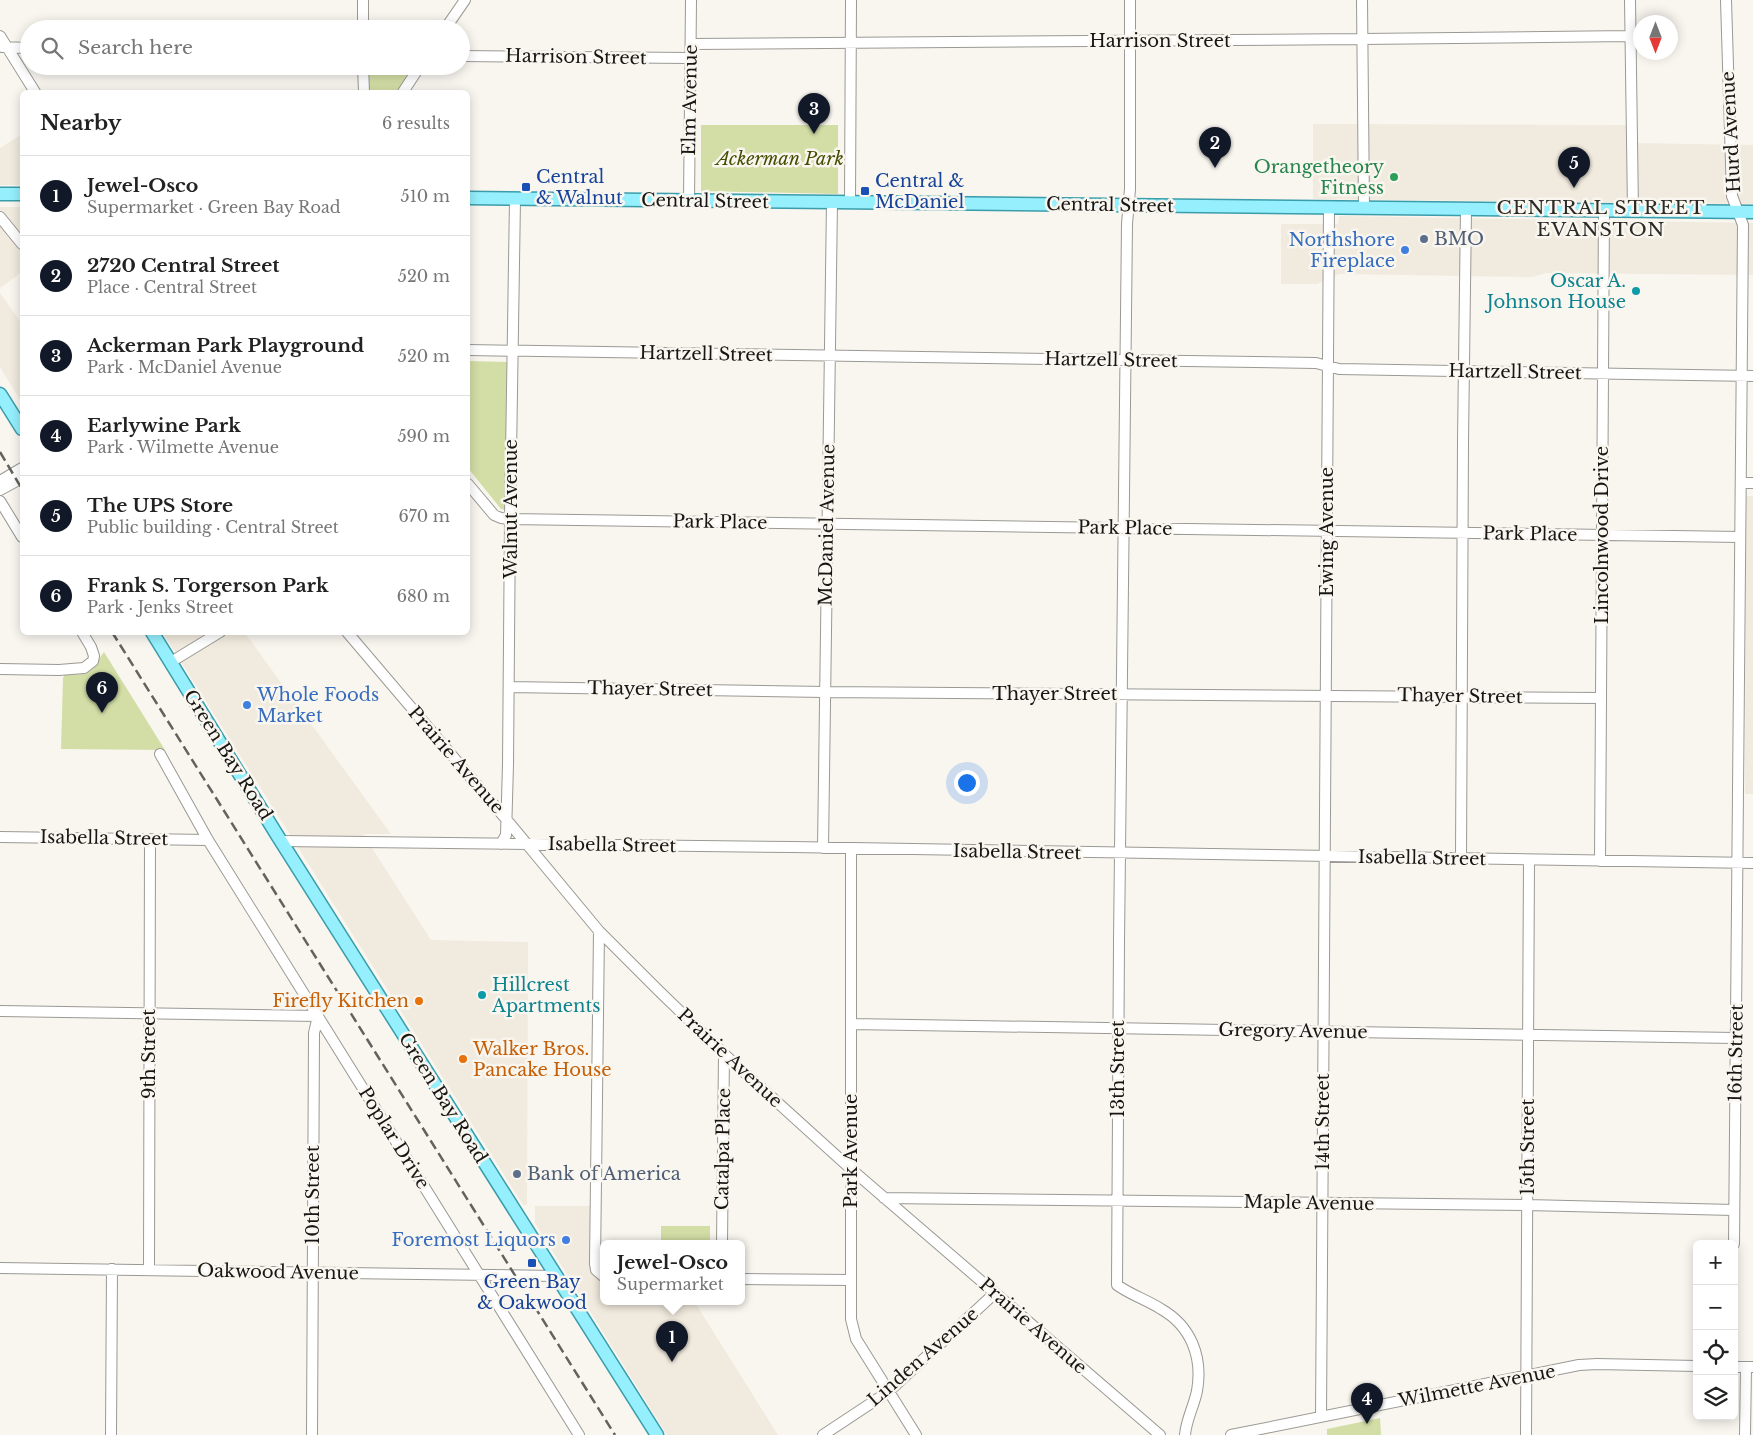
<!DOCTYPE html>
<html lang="en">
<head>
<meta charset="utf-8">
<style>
	body { margin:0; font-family:"Libre Baskerville",serif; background:#f2f2f2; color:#222 }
	.controls { position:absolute; right:15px; bottom:15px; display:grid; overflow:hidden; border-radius:8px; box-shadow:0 2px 12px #0003 }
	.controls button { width:45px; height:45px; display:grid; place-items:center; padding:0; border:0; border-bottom:1px solid #e0e0e0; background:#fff; color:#222; font:25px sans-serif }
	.compass { position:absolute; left:1633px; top:15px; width:45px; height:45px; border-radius:50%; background:#fff; box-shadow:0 2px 12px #0003; rotate:180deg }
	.you { position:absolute; left:966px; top:782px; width:18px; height:18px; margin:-12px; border:4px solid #fff; border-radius:50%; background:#1a73e8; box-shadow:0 0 0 8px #1a73e833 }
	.badge { display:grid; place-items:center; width:32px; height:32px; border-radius:50%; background:#111827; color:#fff; font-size:16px; font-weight:700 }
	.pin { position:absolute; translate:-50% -41px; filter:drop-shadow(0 1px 2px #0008) }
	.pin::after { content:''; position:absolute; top:26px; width:18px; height:15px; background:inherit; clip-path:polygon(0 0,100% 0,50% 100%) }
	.popup { position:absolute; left:600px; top:1240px; width:145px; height:65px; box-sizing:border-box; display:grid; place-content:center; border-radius:8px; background:#fff; filter:drop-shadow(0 1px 4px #0005); font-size:16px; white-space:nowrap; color:#767676 }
	.popup b { font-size:19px; color:#222 }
	.popup::after { content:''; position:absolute; left:50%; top:100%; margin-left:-10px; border:10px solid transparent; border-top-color:#fff }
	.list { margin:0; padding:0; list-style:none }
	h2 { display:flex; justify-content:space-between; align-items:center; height:65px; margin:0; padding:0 20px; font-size:21px }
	h2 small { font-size:16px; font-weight:400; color:#767676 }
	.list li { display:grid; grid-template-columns:32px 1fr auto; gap:15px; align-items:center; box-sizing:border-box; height:80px; padding:0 20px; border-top:1px solid #e0e0e0 }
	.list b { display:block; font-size:19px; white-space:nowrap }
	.list p { margin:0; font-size:16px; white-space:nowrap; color:#767676 }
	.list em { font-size:16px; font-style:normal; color:#767676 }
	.icon { flex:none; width:28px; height:28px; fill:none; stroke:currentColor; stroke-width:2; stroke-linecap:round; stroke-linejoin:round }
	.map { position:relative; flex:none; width:1753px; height:1435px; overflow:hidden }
	.search { position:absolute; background:#fff; box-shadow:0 2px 12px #0003; left:20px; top:20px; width:450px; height:55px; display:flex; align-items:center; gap:12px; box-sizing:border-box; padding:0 18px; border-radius:28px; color:#767676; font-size:19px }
	.panel { position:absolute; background:#fff; box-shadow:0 2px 12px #0003; left:20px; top:90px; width:450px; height:545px; border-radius:8px }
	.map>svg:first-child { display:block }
	.built { fill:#f1eade }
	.green { fill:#d3dea6 }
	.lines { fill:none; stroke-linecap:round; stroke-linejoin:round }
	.minor-casing { stroke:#9b9994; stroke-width:12 }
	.major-casing { stroke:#3b9caa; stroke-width:15 }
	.minor { stroke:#fff; stroke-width:10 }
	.major { stroke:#95effc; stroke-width:12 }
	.rail { stroke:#63625e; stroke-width:2.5; stroke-dasharray:10 5; stroke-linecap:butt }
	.leisure-dot { fill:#2e9e5b; stroke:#f9f6f0; stroke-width:2 }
	.transit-dot { fill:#1a4fb4; stroke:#f9f6f0; stroke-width:2 }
	.service-dot { fill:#5c6f8a; stroke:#f9f6f0; stroke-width:2 }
	.shop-dot { fill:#3f7fe0; stroke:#f9f6f0; stroke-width:2 }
	.culture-dot { fill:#0f9aa8; stroke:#f9f6f0; stroke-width:2 }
	.food-dot { fill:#e8710a; stroke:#f9f6f0; stroke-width:2 }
	.labels { text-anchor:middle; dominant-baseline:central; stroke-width:5; stroke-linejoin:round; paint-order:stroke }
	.street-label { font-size:18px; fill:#171614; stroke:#f9f6f0 }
	.park-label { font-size:18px; font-style:italic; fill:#444d00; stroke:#f9f6f0 }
	.leisure-label { font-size:18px; fill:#27864d; stroke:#f9f6f0; text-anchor:end }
	.transit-label { font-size:18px; fill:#164399; stroke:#f9f6f0; text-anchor:start }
	.service-label { font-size:18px; fill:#4e5e75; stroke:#f9f6f0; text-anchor:start }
	.shop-label { font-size:18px; fill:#366cbe; stroke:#f9f6f0; text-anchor:end }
	.culture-label { font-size:18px; fill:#0d838f; stroke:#f9f6f0; text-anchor:end }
	.food-label { font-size:18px; fill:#c56008; stroke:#f9f6f0; text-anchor:end }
	.neighbourhood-label { font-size:19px; letter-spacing:1px; fill:#2c2a26; stroke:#f9f6f0 }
</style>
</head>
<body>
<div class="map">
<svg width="1753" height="1435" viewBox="0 0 1753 1435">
	<rect width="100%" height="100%" fill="#f9f6f0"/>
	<!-- built -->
	<path class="built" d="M1313,124L1630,125V143L1753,145V204L1313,199Z
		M22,134V185H0V148Z
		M0,207H22V272L0,288Z
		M1339,216L1753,223V275L1546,273L1533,277L1339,274L1317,284H1281V224H1338Z
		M0,293L22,324V403L0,367Z
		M1746,496H1753V794H1745Z
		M163,633H245L391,834H363L431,940L528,942L527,1205H523Z
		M535,1206H590V1264L591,1271L595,1276L603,1281V1301H694L778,1435H667L535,1223Z"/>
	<!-- green -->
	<path class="green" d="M366,66H413V67L398,92H366Z
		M701,125H838V194L701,191Z
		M468,361L507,362L505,510L501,509L468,468Z
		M104,652L165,750L61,749L63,678L65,674C75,675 89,676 95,666C98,661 100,657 104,652Z
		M661,1226H710V1243H661Z
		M1380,1418L1381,1435H1327V1429Z"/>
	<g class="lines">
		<!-- minor casing -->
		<g class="minor-casing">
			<path id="minor" d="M363,0V29
				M1130,0V189L1127,224L1119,942L1117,1285C1131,1295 1147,1300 1161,1309C1191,1326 1203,1357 1197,1391C1194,1406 1186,1420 1185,1435
				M1362,0L1364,208
				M1630,0L1633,210
				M1726,0L1732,196L1743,225L1734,1244
				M445,29L465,0
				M0,36L35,92
				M691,44L1362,39L1629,36
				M2,47L29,48
				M461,56L691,58
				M363,66L364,92
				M403,92L420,66
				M689,201L691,0
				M850,202L851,0
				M0,217L22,244
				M468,350L1316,363L1339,369L1753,376
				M0,481L22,468
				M1741,483H1753
				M468,484L494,515L501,518L510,519L1740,537
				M0,490L22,478
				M0,501L22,537
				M347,632L506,819L599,931L658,990L724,1054L851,1169L1160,1435
				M171,662L220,632
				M0,669L59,670L84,668L93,661L94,656L91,647L82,632
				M509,687L825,692L1601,698
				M160,754L208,840L579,1435
				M0,837L208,840
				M281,841L792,847L1753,863
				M501,844L506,835L508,764L510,519L515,199
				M823,848L832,202
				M851,848V1319L856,1339L916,1435
				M1461,859L1463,441L1466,209
				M1600,861L1604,210
				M599,931L595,1264L596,1270L603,1276
				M0,1011L318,1016L314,1033L312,1435
				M851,1024L1736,1038
				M884,1198L1527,1205L1734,1210
				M722,1243L724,1054
				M0,1268L556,1276
				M149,1270L150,839
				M741,1279L851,1280
				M1734,1367H1753
				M1321,1417L1329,207
				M111,1435L112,1269
				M823,1435L888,1392L995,1293
				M1231,1435L1579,1365L1597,1364L1697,1366
				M1526,1435L1529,860
				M1745,1435L1746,1367"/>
		</g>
		<!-- major casing -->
		<g class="major-casing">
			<path id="major" d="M0,194H22
				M468,198L1753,212
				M0,394L22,429
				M152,632L277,835L657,1435"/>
		</g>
		<!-- minor -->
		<use href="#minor" class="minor"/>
		<!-- major -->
		<use href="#major" class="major"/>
		<!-- rail -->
		<path class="rail" d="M0,452L22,489
			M112,632L615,1435"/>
	</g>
	<!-- markers -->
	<circle class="leisure-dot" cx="1394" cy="177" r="5"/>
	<g class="transit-dot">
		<rect x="521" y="182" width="10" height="10" rx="2.5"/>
		<rect x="860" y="186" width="10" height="10" rx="2.5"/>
		<rect x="527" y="1258" width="10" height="10" rx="2.5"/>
	</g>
	<g class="service-dot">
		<circle cx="1424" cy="239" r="5"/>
		<circle cx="517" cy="1174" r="5"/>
	</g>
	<g class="shop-dot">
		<circle cx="1405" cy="250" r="5"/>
		<circle cx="247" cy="705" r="5"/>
		<circle cx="566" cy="1240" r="5"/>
	</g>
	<g class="culture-dot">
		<circle cx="1636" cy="291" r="5"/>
		<circle cx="482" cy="995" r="5"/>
	</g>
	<g class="food-dot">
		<circle cx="419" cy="1001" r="5"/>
		<circle cx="463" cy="1059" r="5"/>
	</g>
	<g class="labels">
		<!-- street labels -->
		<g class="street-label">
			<text x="1160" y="41">Harrison Street</text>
			<text transform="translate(576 57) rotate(1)">Harrison Street</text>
			<text transform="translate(690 100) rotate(-89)">Elm Avenue</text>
			<text transform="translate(1731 132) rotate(-93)">Hurd Avenue</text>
			<text transform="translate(705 201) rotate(1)">Central Street</text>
			<text transform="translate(1110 205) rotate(1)">Central Street</text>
			<text transform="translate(706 354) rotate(1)">Hartzell Street</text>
			<text transform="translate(1111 360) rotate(1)">Hartzell Street</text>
			<text transform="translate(1515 372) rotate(1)">Hartzell Street</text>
			<text transform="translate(511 509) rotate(-90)">Walnut Avenue</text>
			<text transform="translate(720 522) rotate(1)">Park Place</text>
			<text transform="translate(827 525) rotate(-89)">McDaniel Avenue</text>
			<text transform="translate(1125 528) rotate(1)">Park Place</text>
			<text transform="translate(1327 532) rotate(-90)">Ewing Avenue</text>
			<text transform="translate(1530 534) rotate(1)">Park Place</text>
			<text transform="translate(1602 535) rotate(-90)">Lincolnwood Drive</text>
			<text transform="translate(650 689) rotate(1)">Thayer Street</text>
			<text x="1055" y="694">Thayer Street</text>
			<text transform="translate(1460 696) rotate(1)">Thayer Street</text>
			<text transform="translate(228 755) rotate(58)">Green Bay Road</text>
			<text transform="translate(456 760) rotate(49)">Prairie Avenue</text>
			<text transform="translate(104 838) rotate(1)">Isabella Street</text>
			<text transform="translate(612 845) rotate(1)">Isabella Street</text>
			<text transform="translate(1017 852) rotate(1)">Isabella Street</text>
			<text transform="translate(1422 858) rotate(1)">Isabella Street</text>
			<text transform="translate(1293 1031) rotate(1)">Gregory Avenue</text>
			<text transform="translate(1736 1053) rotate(-89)">16th Street</text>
			<text transform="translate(149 1054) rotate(-90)">9th Street</text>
			<text transform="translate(730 1058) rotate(43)">Prairie Avenue</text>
			<text transform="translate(1118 1069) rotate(-90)">13th Street</text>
			<text transform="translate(443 1098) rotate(58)">Green Bay Road</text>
			<text transform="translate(1323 1122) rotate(-90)">14th Street</text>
			<text transform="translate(394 1138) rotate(58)">Poplar Drive</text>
			<text transform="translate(1528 1147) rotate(-90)">15th Street</text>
			<text transform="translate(723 1149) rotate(-89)">Catalpa Place</text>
			<text transform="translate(851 1151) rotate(-90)">Park Avenue</text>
			<text transform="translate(313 1195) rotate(-90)">10th Street</text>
			<text transform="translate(1309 1203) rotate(1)">Maple Avenue</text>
			<text transform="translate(278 1272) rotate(1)">Oakwood Avenue</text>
			<text transform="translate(1033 1326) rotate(41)">Prairie Avenue</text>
			<text transform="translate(923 1357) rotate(-41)">Linden Avenue</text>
			<text transform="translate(1477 1386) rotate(-11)">Wilmette Avenue</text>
		</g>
		<!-- park labels -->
		<g class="park-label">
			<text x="780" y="159">Ackerman Park</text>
		</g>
		<!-- leisure labels -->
		<g class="leisure-label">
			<text x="1384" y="167">Orangetheory<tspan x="1384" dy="21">Fitness</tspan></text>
		</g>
		<!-- transit labels -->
		<g class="transit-label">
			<text x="536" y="177">Central<tspan x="536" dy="21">&amp; Walnut</tspan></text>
			<text x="875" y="181">Central &amp;<tspan x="875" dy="21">McDaniel</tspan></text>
			<text x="532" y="1282" text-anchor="middle">Green Bay<tspan x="532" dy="21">&amp; Oakwood</tspan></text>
		</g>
		<!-- service labels -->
		<g class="service-label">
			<text x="1434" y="239">BMO</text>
			<text x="527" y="1174">Bank of America</text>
		</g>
		<!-- shop labels -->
		<g class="shop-label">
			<text x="1395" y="240">Northshore<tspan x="1395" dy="21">Fireplace</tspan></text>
			<text x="257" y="695" text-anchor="start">Whole Foods<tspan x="257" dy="21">Market</tspan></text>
			<text x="556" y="1240">Foremost Liquors</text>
		</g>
		<!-- culture labels -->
		<g class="culture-label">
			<text x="1626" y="281">Oscar A.<tspan x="1626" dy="21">Johnson House</tspan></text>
			<text x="492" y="985" text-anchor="start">Hillcrest<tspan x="492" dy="21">Apartments</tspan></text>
		</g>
		<!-- food labels -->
		<g class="food-label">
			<text x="409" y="1001">Firefly Kitchen</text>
			<text x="473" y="1049" text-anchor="start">Walker Bros.<tspan x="473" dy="21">Pancake House</tspan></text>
		</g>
		<!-- neighbourhood labels -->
		<g class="neighbourhood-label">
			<text x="1601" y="207">CENTRAL STREET<tspan x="1601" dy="22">EVANSTON</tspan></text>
		</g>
	</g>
</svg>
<div class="controls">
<button>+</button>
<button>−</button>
<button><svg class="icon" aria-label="locate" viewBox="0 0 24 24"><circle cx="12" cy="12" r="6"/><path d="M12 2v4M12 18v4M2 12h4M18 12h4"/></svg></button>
<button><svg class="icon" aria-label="layers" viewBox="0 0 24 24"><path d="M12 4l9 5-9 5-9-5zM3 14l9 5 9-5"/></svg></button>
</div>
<svg class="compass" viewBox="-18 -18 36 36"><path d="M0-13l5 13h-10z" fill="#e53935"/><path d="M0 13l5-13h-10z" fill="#767676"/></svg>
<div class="you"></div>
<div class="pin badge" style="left:672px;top:1362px">1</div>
<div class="popup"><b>Jewel-Osco</b>Supermarket</div>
<div class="pin badge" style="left:1215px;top:168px">2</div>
<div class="pin badge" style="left:814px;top:134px">3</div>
<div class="pin badge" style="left:1367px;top:1424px">4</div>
<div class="pin badge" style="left:1574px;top:188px">5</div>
<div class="pin badge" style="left:102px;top:713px">6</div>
<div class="search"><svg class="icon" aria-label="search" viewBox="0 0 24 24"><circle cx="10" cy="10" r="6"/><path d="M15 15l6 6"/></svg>Search here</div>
<section class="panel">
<h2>Nearby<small>6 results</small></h2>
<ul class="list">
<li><span class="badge">1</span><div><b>Jewel-Osco</b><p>Supermarket · Green Bay Road</p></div><em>510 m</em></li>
<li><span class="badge">2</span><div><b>2720 Central Street</b><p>Place · Central Street</p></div><em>520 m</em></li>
<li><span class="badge">3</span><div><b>Ackerman Park Playground</b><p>Park · McDaniel Avenue</p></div><em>520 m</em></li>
<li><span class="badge">4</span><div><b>Earlywine Park</b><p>Park · Wilmette Avenue</p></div><em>590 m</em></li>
<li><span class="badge">5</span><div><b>The UPS Store</b><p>Public building · Central Street</p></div><em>670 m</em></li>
<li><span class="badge">6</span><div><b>Frank S. Torgerson Park</b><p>Park · Jenks Street</p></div><em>680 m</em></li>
</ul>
</section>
</div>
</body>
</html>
